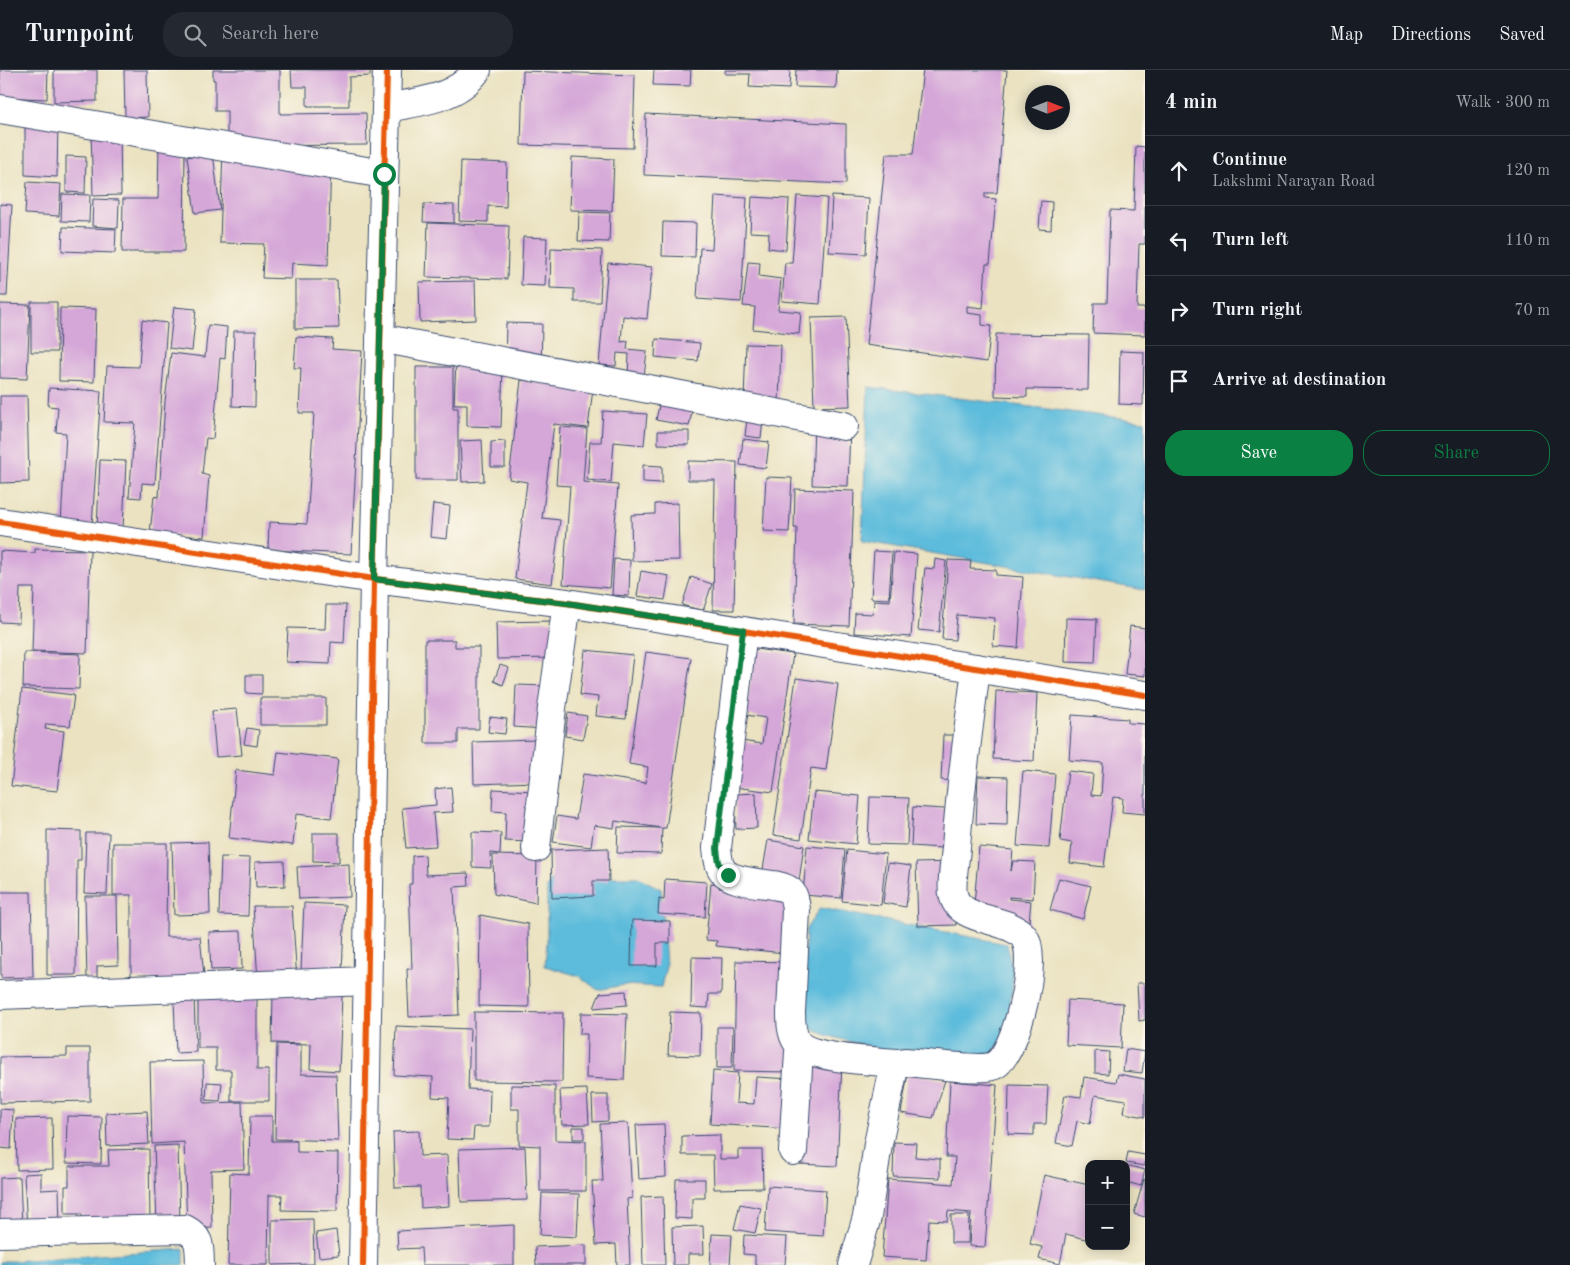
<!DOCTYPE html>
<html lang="en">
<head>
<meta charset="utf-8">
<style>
	body { margin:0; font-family:"Old Standard TT",serif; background:#242831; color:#f1f3f6 }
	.controls { position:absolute; right:15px; bottom:15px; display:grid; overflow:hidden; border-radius:10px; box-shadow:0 2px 12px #0003 }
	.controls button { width:45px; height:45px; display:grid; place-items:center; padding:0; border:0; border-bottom:1px solid #363941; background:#171b24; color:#f1f3f6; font:25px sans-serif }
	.compass { position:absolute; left:1025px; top:15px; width:45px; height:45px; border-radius:50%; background:#171b24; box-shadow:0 2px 12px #0003; rotate:90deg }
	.stop { position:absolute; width:15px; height:15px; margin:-11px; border:4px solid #0b8043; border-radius:50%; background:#fff }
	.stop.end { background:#0b8043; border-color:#fff; box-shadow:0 1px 5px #0008 }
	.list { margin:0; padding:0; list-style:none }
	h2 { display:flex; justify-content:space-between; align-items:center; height:65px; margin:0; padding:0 20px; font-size:21px }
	h2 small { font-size:16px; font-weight:400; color:#9ea1a6 }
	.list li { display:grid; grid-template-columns:32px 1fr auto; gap:15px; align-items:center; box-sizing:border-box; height:70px; padding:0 20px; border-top:1px solid #363941 }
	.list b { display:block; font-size:19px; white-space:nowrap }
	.list p { margin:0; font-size:16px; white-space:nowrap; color:#9ea1a6 }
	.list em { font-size:16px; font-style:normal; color:#9ea1a6 }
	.actions { display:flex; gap:10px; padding:15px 20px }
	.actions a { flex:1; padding:11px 0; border:1px solid #0b8043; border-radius:20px; text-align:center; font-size:18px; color:#0b8043 }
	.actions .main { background:#0b8043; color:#fff }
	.icon { flex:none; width:28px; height:28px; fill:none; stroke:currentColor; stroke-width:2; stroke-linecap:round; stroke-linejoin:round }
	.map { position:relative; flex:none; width:1145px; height:1195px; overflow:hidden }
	header { display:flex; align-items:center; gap:30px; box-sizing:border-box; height:70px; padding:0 25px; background:#171b24; border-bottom:1px solid #363941 }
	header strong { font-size:24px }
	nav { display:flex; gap:28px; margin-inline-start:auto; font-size:18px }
	.search { width:350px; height:45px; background:#242831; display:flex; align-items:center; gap:12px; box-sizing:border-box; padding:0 18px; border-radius:20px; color:#9ea1a6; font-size:19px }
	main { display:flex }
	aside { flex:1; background:#171b24 }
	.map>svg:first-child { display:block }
	.water { fill:#5dbcdb; stroke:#3c769c }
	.building { fill:#d5a7d8 }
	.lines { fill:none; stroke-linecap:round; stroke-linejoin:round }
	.minor-casing { stroke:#3a4a6d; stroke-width:30 }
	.minor { stroke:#fff; stroke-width:28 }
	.cycleway-casing { stroke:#fbf7ec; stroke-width:9 }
	.cycleway { stroke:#e8590c; stroke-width:6 }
	.route { stroke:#0b8043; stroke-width:6 }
</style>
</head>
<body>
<header>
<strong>Turnpoint</strong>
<div class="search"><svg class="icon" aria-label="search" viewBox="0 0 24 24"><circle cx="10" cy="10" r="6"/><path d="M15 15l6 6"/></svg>Search here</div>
<nav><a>Map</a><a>Directions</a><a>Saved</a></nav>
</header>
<main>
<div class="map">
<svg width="1145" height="1195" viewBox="0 0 1145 1195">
	<rect width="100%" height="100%" fill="#fbf7ec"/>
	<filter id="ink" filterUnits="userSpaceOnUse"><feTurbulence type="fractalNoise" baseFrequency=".02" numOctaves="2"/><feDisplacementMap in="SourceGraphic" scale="10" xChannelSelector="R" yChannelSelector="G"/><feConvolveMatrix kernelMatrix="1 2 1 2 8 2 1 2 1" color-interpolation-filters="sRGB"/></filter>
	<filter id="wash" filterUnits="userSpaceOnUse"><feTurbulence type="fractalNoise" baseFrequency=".0096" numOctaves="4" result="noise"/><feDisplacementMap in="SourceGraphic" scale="20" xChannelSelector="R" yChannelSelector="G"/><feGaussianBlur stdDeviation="1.12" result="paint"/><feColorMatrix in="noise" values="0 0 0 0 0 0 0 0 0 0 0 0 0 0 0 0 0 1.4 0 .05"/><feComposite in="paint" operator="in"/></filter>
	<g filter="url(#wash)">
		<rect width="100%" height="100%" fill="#eae2c0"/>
		<!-- water -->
		<path class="water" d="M868,317L1145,351V520L862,471Z
			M555,804L604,807H638L661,819L666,896L661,917L624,915L598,920L579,906L545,896L547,871V817Z
			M820,838L1007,874L1013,904L1012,921L1005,967L992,983L966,991L892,983L826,965L807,957L804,924L806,859Z
			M184,1179V1195H0V1192Z"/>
		<g id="blocks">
			<!-- building -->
			<path class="building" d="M0,0H48L47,29L0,27Z
				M54,0H97V31L54,32Z
				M124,0H147L148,47L125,48Z
				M213,0H280V44L366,43L367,75L227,76V41H215V10H213Z
				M291,0H370V6L349,7V36H307V17H292Z
				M654,0H691L690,16L653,15Z
				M725,0H790L789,19L749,17L750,4H725Z
				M796,0H837L836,18L795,17Z
				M923,0H1007L997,123H985V128L996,129L990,194H986L983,238L967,236V243L982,245V255L991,256L987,292L866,275L886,84H913Z
				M523,1L635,5L633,78L521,75Z
				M646,44L846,54V114L644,105Z
				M25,50L58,52L57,107L25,105Z
				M91,61H120L121,125L93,126Z
				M159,73H185L184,182H122L123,129H158Z
				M223,76L331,88L328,195L292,193L291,209L262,208L264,174L220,173Z
				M1136,76L1145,77V174H1139L1137,238H1145V265L1093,263L1094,233H1107L1110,140L1134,141Z
				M213,83L220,140L195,143L187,87Z
				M66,86L86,87L85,123L66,122Z
				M572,87L614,89L612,141L570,140Z
				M461,91L507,93L506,137L488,136V152L459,151Z
				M27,112L61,114L59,146L25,144Z
				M62,124L90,125L89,152L61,151Z
				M715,126L747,128L741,232L697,229L700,178L712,179Z
				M797,126L827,128L820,234L782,231L785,193H792Z
				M832,126L869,128L866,184L829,182Z
				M752,127L789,129L786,180L768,178L769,163L750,162Z
				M93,129L119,130L118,158L92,156Z
				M1041,131L1052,132L1051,160L1039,159Z
				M0,134L12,135L7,226H0Z
				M424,134L454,135V153L423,152Z
				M579,142L610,143L609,172L578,171Z
				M663,152L696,153L695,187L662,186Z
				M428,153L509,156L507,209L426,207Z
				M63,157L116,159L115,183L62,181Z
				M523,167L547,168L545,216L521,215Z
				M551,178L602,180L600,232H574V219L550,218Z
				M748,192L760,193L759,206L781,209L778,240L801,242L799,264L753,259L755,237L743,236Z
				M608,193L652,197L647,249L623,246L621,272L628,271L627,279L647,281L644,307L628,305L629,284L617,283L616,296L599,295Z
				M295,210H337L339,258L295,259Z
				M475,211L476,250L420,252L419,212Z
				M31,232H57V282H31Z
				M0,234L30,235L27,309L0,308Z
				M174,237L196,239L192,281L169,278Z
				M60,238L96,239L94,312L59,311Z
				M846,247L850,336L814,337L811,248Z
				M142,250L167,253L155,414L142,413L141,428L129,427L135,353L104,352L107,296L139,297Z
				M506,253L542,254L541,299L505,298Z
				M208,255L227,257L225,289L220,288L213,369L206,368L202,404L209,406L204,467L150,463L154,426L159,427L165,331L171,283L205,287Z
				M234,261H256L255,337L232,336Z
				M996,264L1089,265L1088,320L1027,319V327L995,326Z
				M296,267L333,269L332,279L362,281L351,484L268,480L269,452L307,454L314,343H299L301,298H294Z
				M656,269L700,273L698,291L655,287Z
				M746,274L781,275L779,332L744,330Z
				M1120,281L1144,282L1143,335L1119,334Z
				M456,293L503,295L501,357L467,356V334H454Z
				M416,297H453V338H458V410H416Z
				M521,310L593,319L588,358L554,354L542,448L560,450L552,514L515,509L527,412L509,409Z
				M49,318L101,321L92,456L61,454L66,363L56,362L58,337L48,336Z
				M0,326H27L29,412L0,413Z
				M661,326L694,332L689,356L656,350Z
				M748,340L764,342L761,368L745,366Z
				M603,341L647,344L644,375L614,372L611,412L587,410L590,372H601Z
				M814,354L850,356L848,416L812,415Z
				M560,357L587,359L583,412L618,415L610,518L563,514L570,416L556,415Z
				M658,361H689V375L658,374Z
				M743,369L769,372L766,398L740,395Z
				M482,370L484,411L462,412L460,371Z
				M505,371V397H491V372Z
				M100,390L126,391L123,460L97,459Z
				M688,391L737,392L734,540H713L715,410H688Z
				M643,395L662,396V413L643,412Z
				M766,407L792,408L789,462L763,461Z
				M795,419L854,421L849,556L794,554L797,458H794Z
				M678,433L679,490L632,491L631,445L655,444V434Z
				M433,434L450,436L447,469L430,467Z
				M35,479L90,480L87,583L32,581L34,518H20L19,553L0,552V481L35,483Z
				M874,481L892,482L889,529L871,528Z
				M894,482L917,484L911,567L854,563L855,543L873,544L874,530L890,531Z
				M614,489L630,490L629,526L612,525Z
				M935,489L946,491L939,562L918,560L925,498L934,499Z
				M948,490L971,491L970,499L996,500V505L1023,507L1018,578L993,576L995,548L957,545L955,570L942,569Z
				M641,501L669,506L665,530L637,526Z
				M691,507L712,514L703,541L682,535Z
				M326,535H346L344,573L331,572L330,594L286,592L288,558L325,559Z
				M1066,548L1097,549L1095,593L1065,592Z
				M552,551L553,588L497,589L496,552Z
				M1130,556L1145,558V606L1125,604Z
				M425,570H455V577H479V659H458V673H425Z
				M755,579L793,584L773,722L734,717L741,671L762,674L766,648L746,645Z
				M585,580L633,585L626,649L596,646L598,627L580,625Z
				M24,582L80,584L79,619L23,617Z
				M646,582L691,588L666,758H662L661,784L617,783L618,757L661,758L615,751L614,758L594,755L591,777L553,772L557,746L576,749L583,704L646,713L648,697L629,694Z
				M500,595L509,598L503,615L494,611Z
				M246,605H262V624L246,623Z
				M796,608L838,614L826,700L811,698L801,769L773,765Z
				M516,615L546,616L544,659L514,657Z
				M22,619L74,625L70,656L46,654L45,659L64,661L57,721L11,716Z
				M996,621L1037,623L1034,691L993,689Z
				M260,628H326V655H260Z
				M237,639L242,685L216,687L212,641Z
				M568,643L587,646L583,669L565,666Z
				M1072,645L1128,649V653L1145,654V744L1122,742L1123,728L1113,727L1104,797L1070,793L1072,773L1060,771L1068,701L1093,704L1091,725L1101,726L1103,693L1069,690Z
				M490,647L507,649L505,664L488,662Z
				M247,658L259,660L257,676L244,674Z
				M943,665H956L969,712L941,710Z
				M537,670L538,712L474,714L473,672Z
				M278,682L338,689L331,748L296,744L293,775L229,768L236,700L275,705Z
				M1023,701L1055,704L1049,778L1017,776Z
				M978,706L1008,707L1007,755L976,754Z
				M451,717L453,742L433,743L436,776L406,778L402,738L436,735L435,719Z
				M493,719L534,721L531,772L505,771L506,742L492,741Z
				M814,722L860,726L856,774L809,769Z
				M756,723L757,758L736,759L735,724Z
				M870,727L909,728L907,775L868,774Z
				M913,737L959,740L957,779L911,776Z
				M47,760L81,761V790H77L76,905H47Z
				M472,762L501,763L500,784L490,783L491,798L472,797Z
				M86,763H109L107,824L84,823Z
				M313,763H339V792L313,791Z
				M768,770L804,776L799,811L762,805Z
				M208,772L210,844L174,845L172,773Z
				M113,773H167L166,867H200L205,915L131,908V825H113Z
				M807,776L845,779L841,828L803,825Z
				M979,777L1013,780L1011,801L1013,791L1035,792L1033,829L1009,827V829L1031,831L1028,862L972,858Z
				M608,778L609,811H593V826L552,828L551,780Z
				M847,780L886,784L881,835L842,831Z
				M425,785L426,805L468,803L469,816L454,817L459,945L409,947L407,899H412L409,814H412V786Z
				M493,785L537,786L536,833L494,824Z
				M221,787L250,788L248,846L219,845Z
				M284,791L285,816L256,817L255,792Z
				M955,792L956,855L918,856L916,793Z
				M888,793L911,796L906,837L883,833Z
				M349,794L350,827L299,829L297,797Z
				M1059,808L1091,816L1083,849L1050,840Z
				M665,809L707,812L705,847L658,844L659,829L664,830Z
				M711,813L720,814L719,818L774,825V829L789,831L784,883L716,876L717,871L706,870Z
				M0,822H31L33,907L1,908Z
				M85,826H117L118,895L97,896V908L87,909Z
				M304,833L345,835L342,901L301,900Z
				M253,836H292L297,911L258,910Z
				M480,845L528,854L529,937L479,936Z
				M632,850L670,851V873H657V896H631Z
				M241,861L242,899L211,900L209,862Z
				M692,887L722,888L721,924H709L708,938L691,937Z
				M736,891L792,892L790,1002L734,1001Z
				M1137,913H1145V950L1139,951Z
				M257,917V1000H269V1031H231V1000H216V978H198V924Z
				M626,921L627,935L594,938L600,923Z
				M273,924L342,926L339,1001L310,999L311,974L272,973Z
				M194,928L196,982L176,983L174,929Z
				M1068,930L1123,933L1121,978L1066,975Z
				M474,942L563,943L562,1012L474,1011Z
				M670,942L701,943L700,986L668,985Z
				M581,943L627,944L624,1010L586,1008L587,964H580Z
				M396,956L470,959L468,1019L490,1020L489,1057H474L473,1070L447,1069L449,1028L432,1027L433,1007L394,1005Z
				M717,957H733L732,998H717Z
				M277,974L301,975V1004L336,1005L338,1071L275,1069Z
				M67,978H90V1031L0,1033V987L67,986Z
				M1126,979L1145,982L1142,1003L1123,1001Z
				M1095,981L1109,982L1108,1004L1095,1003Z
				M203,991L204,1033L242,1032L244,1099L211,1100L212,1158L187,1159L184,1072L152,1074L150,992Z
				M804,992L842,994L837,1096L799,1094Z
				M713,1001L738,1003L736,1033L754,1034L756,1007L793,1009L790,1059L710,1054Z
				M908,1003L945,1010L933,1048L901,1043Z
				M1118,1004L1145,1009V1047L1124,1043L1126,1030L1095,1025L1090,1054L1077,1051L1072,1076L1056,1073L1065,1025L1081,1027L1084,1007L1116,1012Z
				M950,1011L997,1015L985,1177L969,1176L971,1143L948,1141L947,1151L929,1150L926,1190L882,1187L888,1109L953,1114L955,1087H946Z
				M207,1012L222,1013L220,1031L206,1030Z
				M511,1015L555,1016V1070L586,1071V1121H540V1076L519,1075V1039H511Z
				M1009,1015L1048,1016L1046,1054H1034V1065L1008,1064Z
				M587,1019L589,1054L562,1055L560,1020Z
				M592,1025H608V1051L593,1052Z
				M0,1039L13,1040L11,1079L0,1078Z
				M147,1041L149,1074L107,1076L106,1043Z
				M67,1046L102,1047L101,1094L66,1093Z
				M250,1046H272V1071H297V1082L338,1083L337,1141L281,1140L282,1125H269L268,1195H228L230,1103L249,1104Z
				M52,1048L53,1099L17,1100L16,1049Z
				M628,1053L632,1128L627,1129L630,1195H617L616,1174L596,1175L592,1111H603L600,1054Z
				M664,1054L666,1107L639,1109L636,1055Z
				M573,1057H584V1069H573Z
				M419,1061L420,1086L447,1085L449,1136L421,1138L420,1117L395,1118L393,1062Z
				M720,1065V1089H738V1080H762L763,1118L714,1119L713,1085H682V1066Z
				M894,1072L916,1073L915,1087L940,1089V1108L893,1106Z
				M178,1075L180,1153L157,1154L154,1076Z
				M525,1077L527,1130L461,1132L459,1079Z
				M149,1079L150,1153L82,1154V1144H65V1116H69V1096H109L108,1080Z
				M1128,1082L1145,1085V1096L1126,1093Z
				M1126,1095L1145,1100L1141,1116L1126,1112Z
				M41,1103V1120L59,1119L60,1158L27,1159L24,1104Z
				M1044,1105L1089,1115V1170L1066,1164L1060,1194L1039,1189L1042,1177L1030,1174Z
				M20,1107L22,1158H0V1108Z
				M676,1109H705V1128H692V1149L675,1148Z
				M1144,1109H1145V1147L1134,1144Z
				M768,1116L826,1120L823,1166L765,1162Z
				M542,1123L579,1124L577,1167L540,1165Z
				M663,1126L665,1195H643L641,1127Z
				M740,1134L761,1138L755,1163L734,1159Z
				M951,1145H969L968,1173H951Z
				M313,1149L314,1194L272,1195V1150Z
				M514,1155V1195H422L421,1178L398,1179L397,1161Z
				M703,1156L704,1184H688V1195H673L672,1157Z
				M336,1160L339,1185L319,1187L316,1163Z
				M712,1164L732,1165L730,1195H710Z
				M744,1165L787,1167L785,1195H755V1185L743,1184Z
				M586,1175V1195H536L535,1177Z"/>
		</g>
	</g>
	<g filter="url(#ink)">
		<use href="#blocks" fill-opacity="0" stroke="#3a4a6d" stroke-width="1"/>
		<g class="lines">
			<!-- minor casing -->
			<g class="minor-casing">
				<path id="minor" d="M386,38C418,32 457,29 477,0
					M0,39L384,104
					M380,268L844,356
					M0,452L374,509L567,533L1145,625
					M743,561L717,778C718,786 718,795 723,801C737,817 777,810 790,821C795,826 795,833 796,840L791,942C791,952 791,963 797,972C809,989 876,991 898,993
					M536,778L552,638L567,533
					M0,925L367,911
					M793,1081L799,982L804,979
					M0,1163L185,1159C202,1168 199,1178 200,1195
					M363,1195L374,509L387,0
					M853,1195L867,1147L878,1074L894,998L898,993L905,992C922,993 983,1002 995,995C1017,982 1039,887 1024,867C1009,846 959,854 953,824C951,812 955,791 956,778C960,718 969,658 976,598"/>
			</g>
			<!-- minor -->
			<use href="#minor" class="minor"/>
			<!-- cycleway casing -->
			<g class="cycleway-casing">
				<path id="cycleway" d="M0,452L374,509L567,533L1145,625
					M363,1195L374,509L387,0"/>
			</g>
			<!-- cycleway -->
			<use href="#cycleway" class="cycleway"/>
		</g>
	</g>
	<g class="lines" filter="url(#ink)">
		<!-- route -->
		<path class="route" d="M384,104L374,509L567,533L743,560L717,778C718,790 719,798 728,805"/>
	</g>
</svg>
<div class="controls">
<button>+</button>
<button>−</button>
</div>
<svg class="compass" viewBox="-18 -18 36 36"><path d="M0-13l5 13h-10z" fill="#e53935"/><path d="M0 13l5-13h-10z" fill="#9ea1a6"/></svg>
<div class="stop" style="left:384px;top:104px"></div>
<div class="stop end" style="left:728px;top:805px"></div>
</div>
<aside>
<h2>4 min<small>Walk · 300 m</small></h2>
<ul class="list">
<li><svg class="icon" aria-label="ahead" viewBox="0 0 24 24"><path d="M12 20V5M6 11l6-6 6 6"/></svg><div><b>Continue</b><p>Lakshmi Narayan Road</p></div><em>120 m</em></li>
<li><svg class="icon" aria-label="left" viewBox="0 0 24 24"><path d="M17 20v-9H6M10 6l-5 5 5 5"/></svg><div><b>Turn left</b></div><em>110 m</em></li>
<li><svg class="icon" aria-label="right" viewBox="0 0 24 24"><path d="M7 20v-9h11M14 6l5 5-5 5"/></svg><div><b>Turn right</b></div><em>70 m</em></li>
<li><svg class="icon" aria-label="arrive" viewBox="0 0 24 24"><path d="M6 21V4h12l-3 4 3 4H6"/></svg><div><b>Arrive at destination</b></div></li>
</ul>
<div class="actions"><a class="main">Save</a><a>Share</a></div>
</aside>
</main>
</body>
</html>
